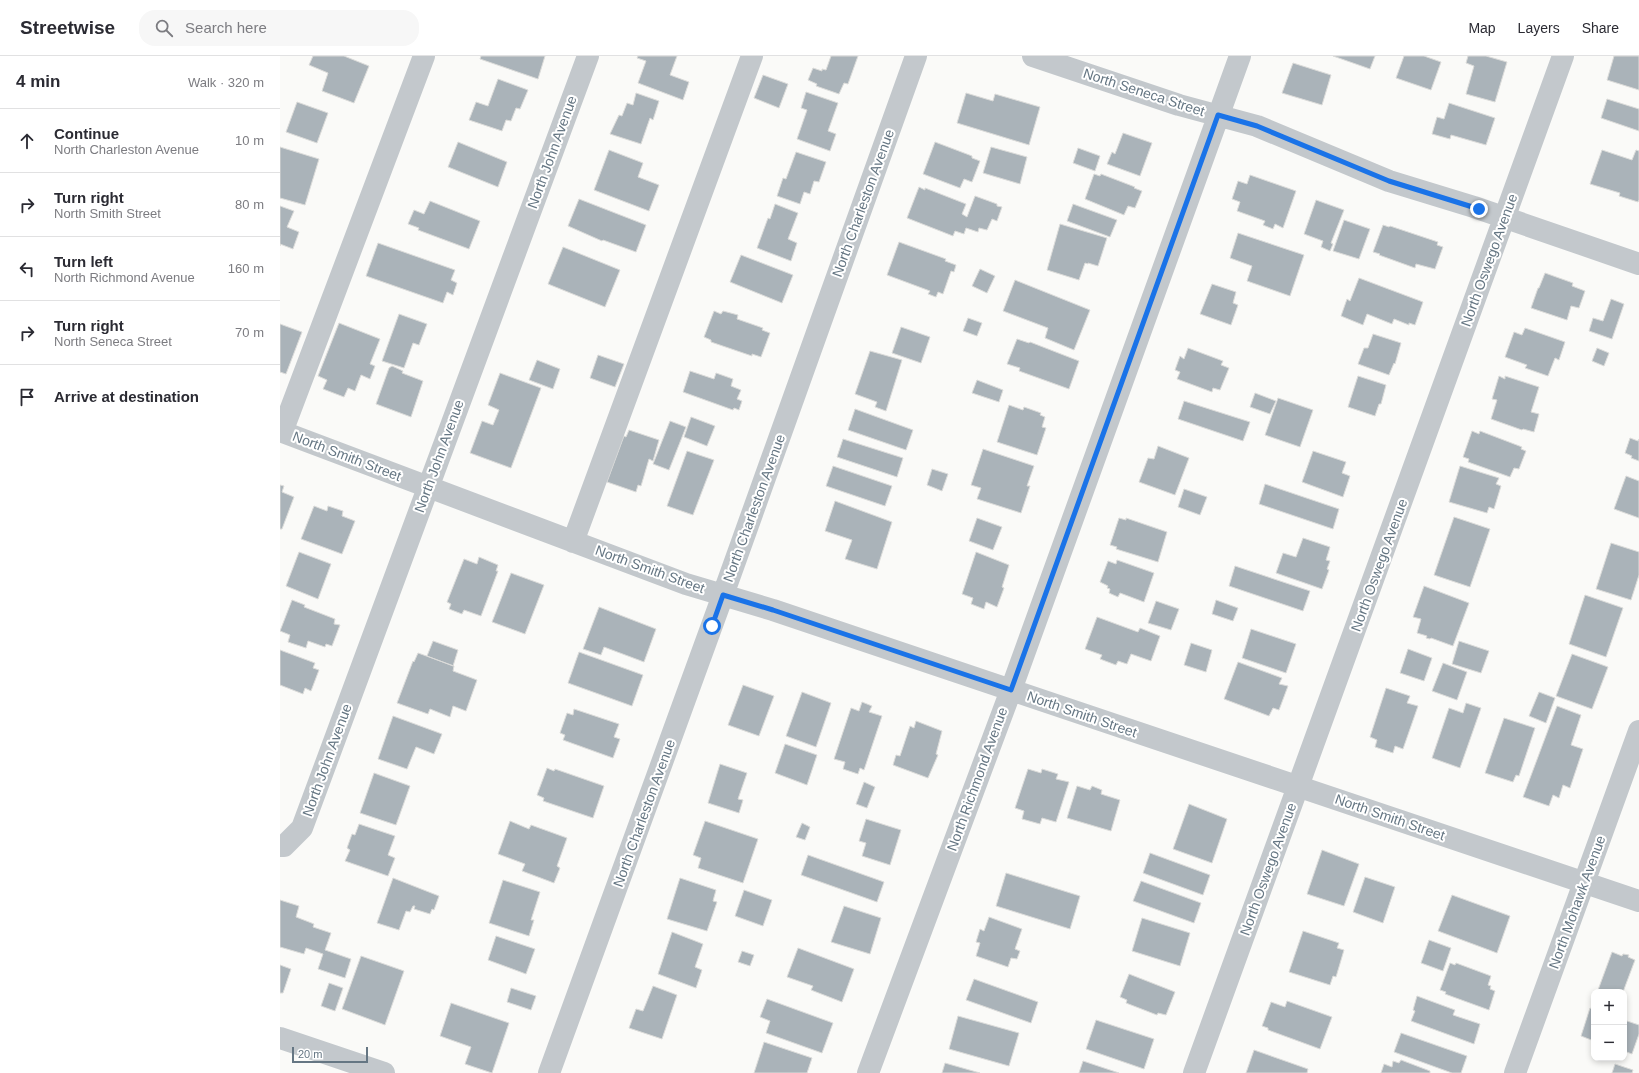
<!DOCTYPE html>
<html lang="en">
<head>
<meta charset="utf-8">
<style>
	body { margin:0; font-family:Helvetica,sans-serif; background:#f7f7f7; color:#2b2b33 }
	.controls { position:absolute; right:12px; bottom:12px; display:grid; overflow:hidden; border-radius:8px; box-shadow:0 2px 6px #0003 }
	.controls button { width:36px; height:36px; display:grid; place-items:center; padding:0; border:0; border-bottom:1px solid #e1e1e2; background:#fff; color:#2b2b33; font:20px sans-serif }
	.scale { position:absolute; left:12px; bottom:10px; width:76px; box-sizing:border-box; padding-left:4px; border:2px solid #657683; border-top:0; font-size:11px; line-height:14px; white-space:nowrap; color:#657683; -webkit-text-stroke:3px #fff; paint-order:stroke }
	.stop { position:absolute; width:12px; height:12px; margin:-9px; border:3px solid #1a73e8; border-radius:50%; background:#fff }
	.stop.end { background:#1a73e8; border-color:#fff; box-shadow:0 1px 4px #0008 }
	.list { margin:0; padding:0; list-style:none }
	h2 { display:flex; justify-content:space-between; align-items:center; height:52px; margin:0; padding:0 16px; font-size:17px }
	h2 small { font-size:13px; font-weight:400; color:#7c7c81 }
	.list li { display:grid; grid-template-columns:26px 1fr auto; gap:12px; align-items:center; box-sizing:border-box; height:64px; padding:0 16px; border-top:1px solid #e1e1e2 }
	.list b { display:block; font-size:15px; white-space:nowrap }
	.list p { margin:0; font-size:13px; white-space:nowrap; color:#7c7c81 }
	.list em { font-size:13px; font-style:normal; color:#7c7c81 }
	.icon { flex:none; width:22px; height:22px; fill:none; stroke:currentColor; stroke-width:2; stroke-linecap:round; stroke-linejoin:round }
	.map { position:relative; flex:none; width:1359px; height:1017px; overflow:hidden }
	header { display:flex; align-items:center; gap:24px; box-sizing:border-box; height:56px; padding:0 20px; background:#fff; border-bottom:1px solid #e1e1e2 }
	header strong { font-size:19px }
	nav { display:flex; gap:22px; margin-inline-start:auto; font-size:14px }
	.search { width:280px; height:36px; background:#f7f7f7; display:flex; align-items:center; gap:10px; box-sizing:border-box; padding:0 14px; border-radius:16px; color:#7c7c81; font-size:15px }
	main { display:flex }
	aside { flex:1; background:#fff }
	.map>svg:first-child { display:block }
	.building { fill:#aab3b9; stroke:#dcdcda }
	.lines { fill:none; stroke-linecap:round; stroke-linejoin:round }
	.minor { stroke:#c3c8cc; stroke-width:22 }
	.route { stroke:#1a73e8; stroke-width:5 }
	.labels { text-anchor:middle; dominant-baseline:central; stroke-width:4; stroke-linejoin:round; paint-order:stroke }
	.street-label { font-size:14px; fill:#657683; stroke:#fff }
</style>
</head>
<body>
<header>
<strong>Streetwise</strong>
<div class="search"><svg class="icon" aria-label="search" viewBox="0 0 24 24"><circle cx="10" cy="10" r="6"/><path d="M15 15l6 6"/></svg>Search here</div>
<nav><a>Map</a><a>Layers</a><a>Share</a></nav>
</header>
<main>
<aside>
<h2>4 min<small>Walk · 320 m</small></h2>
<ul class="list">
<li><svg class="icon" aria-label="ahead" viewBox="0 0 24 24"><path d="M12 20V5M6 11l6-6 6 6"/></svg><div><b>Continue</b><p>North Charleston Avenue</p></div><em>10 m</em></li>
<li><svg class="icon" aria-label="right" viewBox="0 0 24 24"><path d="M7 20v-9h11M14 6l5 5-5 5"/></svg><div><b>Turn right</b><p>North Smith Street</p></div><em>80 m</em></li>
<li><svg class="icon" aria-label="left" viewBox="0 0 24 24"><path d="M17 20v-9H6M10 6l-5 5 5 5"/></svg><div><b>Turn left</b><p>North Richmond Avenue</p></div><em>160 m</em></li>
<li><svg class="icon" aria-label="right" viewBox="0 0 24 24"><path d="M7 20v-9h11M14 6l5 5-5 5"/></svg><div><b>Turn right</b><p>North Seneca Street</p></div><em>70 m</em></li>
<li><svg class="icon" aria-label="arrive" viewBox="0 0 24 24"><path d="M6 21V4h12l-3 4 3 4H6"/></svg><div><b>Arrive at destination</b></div></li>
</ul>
</aside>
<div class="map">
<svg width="1359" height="1017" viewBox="0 0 1359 1017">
	<rect width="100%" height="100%" fill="#fafaf8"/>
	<!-- building -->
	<path class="building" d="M33,0H64L89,10L74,47L42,35L48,17L29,9Z
		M201,0H265L258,23L200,3Z
		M358,0H397L390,19L409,26L403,44L358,27L366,5L357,2Z
		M551,0H578L568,28L564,27L559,38L536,30L537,28L528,24L533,12L542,15V13L546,14Z
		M1053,0H1095L1090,13Z
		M1124,0H1144L1161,6L1151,34L1116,22Z
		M1188,0H1206L1227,6L1215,46L1186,38L1194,10L1186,7Z
		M1334,0H1359V34L1327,24Z
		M1013,7L1051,19L1042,49L1002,37Z
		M483,19L508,28L499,52L474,42Z
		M218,23L248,34L240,53L236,52L231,65L226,64L222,75L189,64L196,46L208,50Z
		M526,36L558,47L548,75L556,78L550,95L517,83L527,54L521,52Z
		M356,37L379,45L373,64L370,62L361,88L330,78L339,59L342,60L347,47L353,49Z
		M686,37L713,45L715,38L760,51L749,89L677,67Z
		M1327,43L1359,53V75L1321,62Z
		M17,46L48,57L37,87L6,76Z
		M1169,47L1215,62L1206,89L1171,79L1170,83L1152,78L1157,61L1164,63Z
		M843,77L872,87L860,120L827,108L832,96L835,98Z
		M178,86L227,106L218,131L168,111Z
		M655,86L692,100V102L700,105L692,126L684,123L680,132L643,118Z
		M0,91L39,103L25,149L0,142Z
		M711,91L747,101L740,128L703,117Z
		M798,92L820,100L815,115L793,107Z
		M329,94L363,107L358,121L379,129L369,155L314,134Z
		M1322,94L1352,104L1356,94L1359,95V144L1358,146L1339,140L1340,137L1310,128Z
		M516,96L546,106L539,126L534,125L530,138L524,136L520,148L497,140L503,122L506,123Z
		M814,118L820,120L821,118L855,131L854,132L862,135L855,152L848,150L844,159L805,143Z
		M970,119L1016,135L1003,172L995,168L993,173L983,169L985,165L957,155L960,146L952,143L958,125L967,128Z
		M639,131L645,134V132L686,148L682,158L687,161L695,140L717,148V150L722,151L717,165L712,163L707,174L699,172L698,176L686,172L684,178L675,175L673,180L627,162Z
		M299,143L366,169L356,196L323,184L322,185L288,170Z
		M1036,144L1064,154L1051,187L1053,188L1050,195L1041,191L1043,185L1024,178Z
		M150,145L200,165L189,193L138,174L139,172L128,168L134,154L144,158Z
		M495,148L518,157L508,183L517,187L511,205L477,192L488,162L490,163Z
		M793,148L837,164L830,181L787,165Z
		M0,150L14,155L7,171L19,176L13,193L0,188V190Z
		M1064,164L1090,173L1079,203L1053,195Z
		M780,168L827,182L818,210L808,207V208L805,207L799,224L767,214Z
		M1103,169L1109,171L1110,170L1158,186L1157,189L1163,191L1155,213L1136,208L1135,212L1099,199L1100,198L1093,196Z
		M958,177L1024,199L1010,240L967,225L972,210L950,202Z
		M619,186L666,203L665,205L676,209L674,216L671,215L663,238L658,236L656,241L648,238L650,235L607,219Z
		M98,187L175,214L171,224L177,227L173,239L167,236L163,247L86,220Z
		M283,191L340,214L325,251L268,228Z
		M461,199L513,219L502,247L450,226Z
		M700,213L715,220L707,237L692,230Z
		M1265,217L1293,227L1292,230L1305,235L1299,252L1291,250L1287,264L1251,252L1258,232H1259Z
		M1079,222L1143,246L1135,269L1129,267V269L1114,263L1112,268L1087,258L1083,269L1061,260L1067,243L1070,245Z
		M735,224L810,254L794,294L765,282L768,272L723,255Z
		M932,228L956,236L953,247L958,249L951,269L920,258Z
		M1331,243L1344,248L1332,283L1309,275L1313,262L1323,265Z
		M434,255L441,258L443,255L458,259L457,263L483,272L482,274L490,277L481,301L472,298V300L431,286V284L424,281Z
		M119,258L147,268L139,289L133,287L124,312L102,305Z
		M688,262L702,267L697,280L683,275Z
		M59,267L100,283L90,308L95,310L90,323L81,319L75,335L68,332L64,341L43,333L47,324L38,320Z
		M0,268L22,276L6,318L0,316Z
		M621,271L650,281L641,307L612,297Z
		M1245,272L1285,286L1279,304L1275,302L1268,320L1245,312L1247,309L1225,301L1234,276L1242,279Z
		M1093,278L1121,287L1115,308L1114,307L1109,319L1078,308L1084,292H1088Z
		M737,283L749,287L750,286L799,305L789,333L739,315L740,312L727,308Z
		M908,292L943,305L941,309L949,312L940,334L933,332L932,336L897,323L900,316L895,314L900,300L904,303Z
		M1317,292L1329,297L1324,310L1312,305Z
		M590,295L622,304L606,355L595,351L597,346L575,338Z
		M318,299L344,308L335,331L310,322Z
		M257,304L280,313L273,333L249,324Z
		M112,310L123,315L122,317L143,325L131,361L96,348L109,312Z
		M410,315L434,323L436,317L453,323L451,330L461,334L457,343L462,345L459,354L454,352L453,354L403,336Z
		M220,317L261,332L231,412L190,397L202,365L213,369L219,354L208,349Z
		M1078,320L1106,329L1101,348H1099L1095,360L1068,351Z
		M1219,320L1225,323V320L1259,331L1251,356L1259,358L1254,376L1243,373L1242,374L1211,363L1217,344L1212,343Z
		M697,324L723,334L719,346L692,337Z
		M975,337L996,345L990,358L970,351Z
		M998,342L1033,354L1020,391L985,379Z
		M904,345L970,366L963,385L898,363Z
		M729,349L743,354L744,351L761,357L760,359L765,361L762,371L766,372L757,399L717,386Z
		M575,353L633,374L626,394L568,374Z
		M411,361L435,370L427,390L404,381Z
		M390,365L406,371L389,414L373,408Z
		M349,374L379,384L373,405L369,403L361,430L358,429L356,436L327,426L344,380L346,381Z
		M1192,375L1199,378L1200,375L1242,391L1241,393L1246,395L1239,413L1234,412L1230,421L1188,406L1189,403L1183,401Z
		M1350,382L1358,385L1359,383V405L1351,402L1352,400L1345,397Z
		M563,383L623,402L617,421L557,401Z
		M878,390L909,402L895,439L859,426L868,402L874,403Z
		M703,393L754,410L747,430H750L741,457L697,443L701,432L691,429Z
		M407,395L434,404L413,459L387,450Z
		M1033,395L1066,406L1062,417L1070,420L1063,441L1022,426Z
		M553,410L612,430L605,450L546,430Z
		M1180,410L1219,422L1216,428L1221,430L1214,453L1209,451L1207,457L1169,446Z
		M652,413L668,418L662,435L647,429Z
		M1346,420L1359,425V462L1334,453Z
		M985,428L1059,453L1053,473L979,448Z
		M0,429L4,430L2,436L14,441L2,473H0Z
		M904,433L927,441L920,459L898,451Z
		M555,445L612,466L597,513L565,503L572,484L545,475Z
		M34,450L47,455L48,450L63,455L62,460L75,465L62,498L21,483Z
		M1174,461L1210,473L1190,531L1154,519Z
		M697,462L722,471L713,494L689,485Z
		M839,462L846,464V462L887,476L878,506L836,493L837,491L830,489Z
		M1023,482L1050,491L1046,504L1050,505L1047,513L1049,514L1042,533L996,517L1003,497L1016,501Z
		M1331,487L1359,496V519L1351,544L1316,533Z
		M19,496L51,508L38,543L6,530Z
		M696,496L729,509L722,531L724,532L717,551L706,546L704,553L691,548L693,542L682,538Z
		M199,501L218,509L216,515H218L201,560L184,554L182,558L169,553L171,548L167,546L184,503L197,508Z
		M837,504L874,517L864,546L840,537L838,541L829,537L830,533L827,532L828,530L820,526L828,505L836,508Z
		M955,510L1030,535L1023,555L949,530Z
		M231,517L264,529L245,578L212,566Z
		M1144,530L1189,547L1173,590L1151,582L1150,583L1146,582L1147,580L1137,577L1141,563L1133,561Z
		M1305,539L1343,552L1326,601L1289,588Z
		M12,544L25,549L24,551L55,563L54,568L60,569L52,590L46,588L45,591L28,585L26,592L8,586L10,579L0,575Z
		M936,544L958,552L953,565L932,558Z
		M876,545L899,553L891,574L868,567Z
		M319,551L376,573L364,606L324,591L321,599L303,593Z
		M817,561L858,576L860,572L880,580L871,605L851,598L847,608L838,605L836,609L820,603L822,599L805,593Z
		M971,573L1016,588L1006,617L962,602Z
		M153,585L178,594L173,610L147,600Z
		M1179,585L1209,595L1201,617L1172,608Z
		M911,587L932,594L926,616L904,609Z
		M1128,593L1152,602L1144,625L1120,617Z
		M0,594L35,607L33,612L39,614L31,635L25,632L23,638L0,629Z
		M299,596L363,619L352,650L288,627Z
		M138,597L174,610L173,615L197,624L186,655L173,650L170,661L150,653L148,658L117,647L133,605L134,606Z
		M1292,598L1328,611L1312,653L1276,640Z
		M958,606L1002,622L999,628L1008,630L999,654L993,652L989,660L944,643Z
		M1163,607L1187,616L1177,644L1152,635Z
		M463,629L494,640L479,680L448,669Z
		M1106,632L1130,640L1127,647L1138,650L1123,693L1115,690L1113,697L1095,691L1097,684L1090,681Z
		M522,636L551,647L536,691L506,680Z
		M1259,636L1275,642L1266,667L1249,660Z
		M582,646L592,650L589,656L602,660L584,714L580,712L578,718L563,713L565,706L554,703L571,652L579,655Z
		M1186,647L1201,652L1180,712L1152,702L1169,652L1183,657Z
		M1277,650L1301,659L1291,689L1303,693L1290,732L1283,729L1279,742L1273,739L1269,750L1243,741Z
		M294,653L339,668L334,681L340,683L333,702L283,684L285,679L280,677L287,657L293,659Z
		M113,660L162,678L154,698L136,691L127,713L98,703Z
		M1224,662L1255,672L1239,720L1236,719L1233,726L1205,717Z
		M636,665L662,675L656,698L658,699L648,722L613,709L616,699L620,700L630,670L634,672Z
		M505,688L537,699L527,729L495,717Z
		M440,708L467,717L458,743L463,744L459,757L428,747Z
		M267,712L274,715L275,713L324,730L313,762L263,745L264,742L257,739Z
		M748,713L761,717L762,713L778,718L776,723L789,726L776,766L762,762L760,768L742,763L744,755L735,752Z
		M94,717L130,730L116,769L80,757Z
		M584,726L595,731L587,752L576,748Z
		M797,730L810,734L812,730L822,734L821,738L840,744L831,775L787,762Z
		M909,748L947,763L932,807L893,793Z
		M586,763L621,774L610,809L582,800L586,787L579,785Z
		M230,765L249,773L251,769L287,782L277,810L280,812L274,827L242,815L245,808L218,798Z
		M425,765L478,783L463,827L418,812L421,802L413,799Z
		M522,767L530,771L525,784L516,781Z
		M79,768L115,780L108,799L115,802L108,820L65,805L70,794L67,792L72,778L75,779Z
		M1042,794L1079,808L1064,850L1027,838Z
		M870,797L930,819L923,839L863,817Z
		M528,799L604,826L597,846L521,819Z
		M726,817L800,840L790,873L716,850Z
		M1085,821L1115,831L1103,867L1073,856Z
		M113,822L159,840L154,854L152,853L150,858L134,853L135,850H133L130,856L126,855L119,874L97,867Z
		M400,822L436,834L433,845L437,846L427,875L387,863Z
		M223,824L260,836L251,864H254L249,880L209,867Z
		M861,825L921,847L914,867L853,845Z
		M464,834L492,844L483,870L455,860Z
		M1172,839L1230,860L1217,897L1158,875Z
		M0,844L19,850L16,861L34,868L33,871L51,877L45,894L71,903L65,922L38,913L43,898L26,892L24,898L0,891Z
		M564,850L601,862L590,898L551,886Z
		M709,861L742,873L735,893L740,895L737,903L731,902L728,911L696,900L700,887L696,886L700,873L704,875Z
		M862,862L910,877L900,910L852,895Z
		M1023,875L1059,887L1057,892L1064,894L1056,921L1053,920L1050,929L1009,916Z
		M392,876L423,888L415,911L422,914L416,932L378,918Z
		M216,880L255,893L246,918L208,904Z
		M1149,884L1171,892L1163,915L1141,907Z
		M518,892L574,913L562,946L531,934L533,930L507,921Z
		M462,895L474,899L470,910L458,906Z
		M1332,896L1342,900L1343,898L1349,899L1348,901L1355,904L1343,936H1322L1318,934Z
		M81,900L124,915L105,969L62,953Z
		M1170,907L1175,909L1176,907L1211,920L1208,929L1211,930L1210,933L1215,935L1209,954L1165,938L1166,936L1160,934Z
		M0,909L11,913L3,937H0Z
		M849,918L895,936L886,959L878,957L877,959L846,947L847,944L840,941Z
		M694,923L758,946L751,967L686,944Z
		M49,927L63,932L55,955L41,950Z
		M373,930L397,939L382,983L349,972L356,953L363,955Z
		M231,932L256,940L251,954L227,946Z
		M1137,940L1175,954L1173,959L1200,968L1194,988L1131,965L1135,955L1133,954Z
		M487,943L553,967L542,997L486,977L490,965L480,961Z
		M1007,945L1052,961L1040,993L988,974V972L982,970L991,946L1005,951Z
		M171,947L229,967L212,1017L185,1008L191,991L160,980Z
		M1310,952L1314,954V985L1301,980Z
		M678,960L739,977L729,1010L669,993Z
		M816,964L874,983L864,1013L806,993Z
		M1344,964L1359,969V978L1352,998L1344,995Z
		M1121,977L1187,1000L1181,1017H1172L1114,996Z
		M484,986L532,1002L527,1017H474Z
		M974,994L1028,1013L1027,1017H966Z
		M1121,1004L1150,1015V1017H1101L1104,1008L1112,1011L1113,1005L1119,1007Z
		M803,1005L839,1017H799Z
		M665,1007L700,1017H662Z
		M1335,1008L1353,1014L1352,1017H1332Z"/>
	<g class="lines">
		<!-- minor -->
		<path class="minor" d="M753,0L899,49L977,70L1109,125L1194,151L1359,208
			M0,375L406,528L493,554L1359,845
			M2,376L144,0
			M293,486L472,0
			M0,790H4L22,772L308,0
			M0,982L104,1017
			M269,1017L443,539L636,0
			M588,1017L731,634L960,0
			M914,1017L1283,0
			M1235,1017L1359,675"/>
	</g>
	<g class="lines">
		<!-- route -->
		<path class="route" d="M432,570L443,539L493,554L731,634L938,59L977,70L1109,125L1199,153"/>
	</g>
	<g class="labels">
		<!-- street labels -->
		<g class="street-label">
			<text transform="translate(864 36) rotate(18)">North Seneca Street</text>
			<text transform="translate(272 96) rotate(-70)">North John Avenue</text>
			<text transform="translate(583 147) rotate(-70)">North Charleston Avenue</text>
			<text transform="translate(1209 204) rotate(-70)">North Oswego Avenue</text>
			<text transform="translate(67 400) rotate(21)">North Smith Street</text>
			<text transform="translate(159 400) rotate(-70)">North John Avenue</text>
			<text transform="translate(474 452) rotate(-70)">North Charleston Avenue</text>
			<text transform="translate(1099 509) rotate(-70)">North Oswego Avenue</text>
			<text transform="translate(370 513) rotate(20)">North Smith Street</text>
			<text transform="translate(802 658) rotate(19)">North Smith Street</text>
			<text transform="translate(47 704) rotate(-70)">North John Avenue</text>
			<text transform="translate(697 723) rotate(-70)">North Richmond Avenue</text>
			<text transform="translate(364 757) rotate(-70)">North Charleston Avenue</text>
			<text transform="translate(1110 761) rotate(19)">North Smith Street</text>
			<text transform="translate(988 813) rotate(-70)">North Oswego Avenue</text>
			<text transform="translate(1297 846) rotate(-70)">North Mohawk Avenue</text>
		</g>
	</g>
</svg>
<div class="controls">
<button>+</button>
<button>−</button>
</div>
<div class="scale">20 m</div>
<div class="stop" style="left:432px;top:570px"></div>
<div class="stop end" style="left:1199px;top:153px"></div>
</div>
</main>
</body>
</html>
